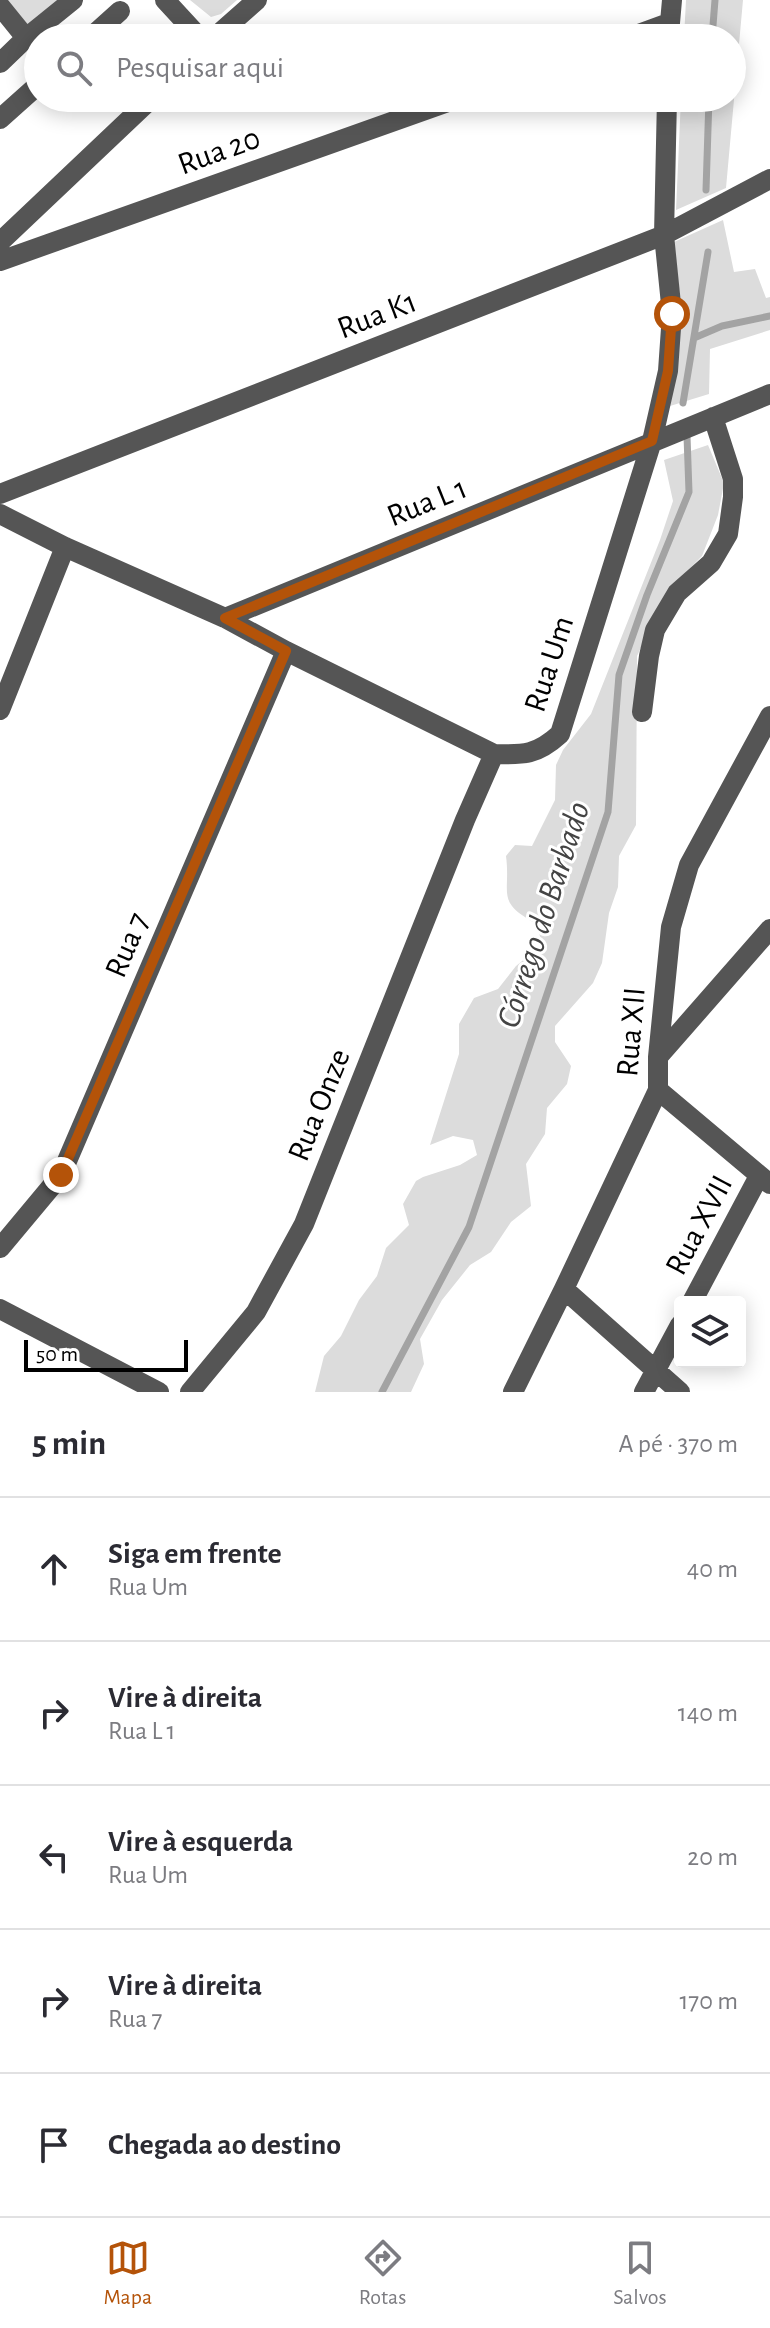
<!DOCTYPE html>
<html lang="pt">
<head>
<meta charset="utf-8">
<style>
	body { margin:0; font-family:"Alegreya Sans",sans-serif; background:#f2f2f3; color:#2b2b33 }
	.controls { position:absolute; right:24px; bottom:24px; display:grid; overflow:hidden; border-radius:8px; box-shadow:0 4px 20px #0003 }
	.controls button { width:72px; height:72px; display:grid; place-items:center; padding:0; border:0; border-bottom:2px solid #e1e1e2; background:#fff; color:#2b2b33; font:40px sans-serif }
	.scale { position:absolute; left:24px; bottom:20px; width:164px; box-sizing:border-box; padding-left:8px; border:4px solid #000; border-top:0; font-size:22px; line-height:28px; white-space:nowrap; color:#000; -webkit-text-stroke:6px #fff; paint-order:stroke }
	.stop { position:absolute; width:24px; height:24px; margin:-18px; border:6px solid #b45309; border-radius:50%; background:#fff }
	.stop.end { background:#b45309; border-color:#fff; box-shadow:0 2px 8px #0008 }
	.list { margin:0; padding:0; list-style:none }
	h2 { display:flex; justify-content:space-between; align-items:center; height:104px; margin:0; padding:0 32px; font-size:34px }
	h2 small { font-size:26px; font-weight:400; color:#7c7c81 }
	.list li { display:grid; grid-template-columns:52px 1fr auto; gap:24px; align-items:center; box-sizing:border-box; height:144px; padding:0 32px; border-top:2px solid #e1e1e2 }
	.list b { display:block; font-size:30px; white-space:nowrap }
	.list p { margin:0; font-size:26px; white-space:nowrap; color:#7c7c81 }
	.list em { font-size:26px; font-style:normal; color:#7c7c81 }
	.icon { flex:none; width:44px; height:44px; fill:none; stroke:currentColor; stroke-width:2; stroke-linecap:round; stroke-linejoin:round }
	.map { position:relative; flex:none; width:770px; height:1392px; overflow:hidden }
	.search { position:absolute; background:#fff; box-shadow:0 4px 20px #0003; left:24px; right:24px; top:24px; height:88px; display:flex; align-items:center; gap:20px; box-sizing:border-box; padding:0 28px; border-radius:44px; color:#7c7c81; font-size:30px }
	.sheet { height:824px; background:#fff }
	nav { display:flex; justify-content:space-around; align-items:center; box-sizing:border-box; height:112px; border-top:2px solid #e1e1e2; background:#fff; font-size:22px; color:#7c7c81 }
	nav a { display:grid; justify-items:center; gap:4px }
	nav .on { color:#b45309 }
	.map>svg:first-child { display:block }
	.green { fill:#dcdcdc }
	.lines { fill:none; stroke-linecap:round; stroke-linejoin:round }
	.stream { stroke:#a3a3a3; stroke-width:7 }
	.minor { stroke:#555; stroke-width:20 }
	.route { stroke:#b45309; stroke-width:10 }
	.labels { text-anchor:middle; dominant-baseline:central; stroke-width:6; stroke-linejoin:round; paint-order:stroke }
	.street-label { font-size:32px; fill:#000; stroke:#fff }
	.water-label { font-size:34px; font-style:italic; fill:#444; stroke:#fff }
</style>
</head>
<body>
<div class="map">
<svg width="770" height="1392" viewBox="0 0 770 1392">
	<rect width="100%" height="100%" fill="#fff"/>
	<!-- green -->
	<path class="green" d="M7,0H58L28,25Z
		M190,0H237L221,14L211,17Z
		M686,0H743L726,188L676,210L681,98H732V38H684Z
		M723,220L734,272L755,269L766,298L770,297V330L710,349L709,394L670,406L682,316L674,242Z
		M708,445L724,483L718,515L702,556L668,591L637,656L636,825L619,856L618,887L609,913L602,963L593,983L555,1026V1042L571,1066L567,1084L547,1108L545,1134L526,1164L531,1206L511,1222L491,1252L470,1265L442,1300L420,1339L424,1364L411,1392H315L324,1356L341,1336L359,1300L377,1276L386,1248L409,1225L403,1204L416,1181L423,1177L460,1165L477,1155L473,1140L453,1136L430,1145L459,1054V1024L474,998L498,989L516,966L543,944L535,923C495,901 511,894 506,856L515,845L532,846L555,800L556,765L563,750L591,714L660,540L673,501L664,460Z"/>
	<g class="lines">
		<!-- stream -->
		<path class="stream" d="M712,38L715,0
			M706,190L709,98
			M694,338L722,326L770,316
			M683,403L708,252
			M382,1392L469,1227L608,812L619,675L647,595L689,492L687,436"/>
		<!-- minor -->
		<path class="minor" d="M165,0L200,38
			M0,6L26,38
			M669,34L672,0
			M90,38L120,11
			M214,38L257,0
			M628,38L669,23
			M0,63L26,38L73,0
			M0,119L38,85
			M0,242L152,98
			M0,261L459,98
			M0,494L664,235L770,179
			M0,514L65,547L225,618L286,651L494,754C524,755 537,755 560,734L652,441L668,371L672,314L664,235L667,98
			M225,618L770,394
			M0,710L65,547
			M642,712L649,656L655,630L677,593L711,563L728,534L733,497V479L713,417
			M658,1057L770,929
			M658,1090L770,1184
			M0,1248L61,1175L286,651
			M564,1289L680,1392
			M692,1302L759,1176
			M0,1309L159,1392
			M190,1392L256,1312L304,1224L465,820L494,754
			M513,1392L564,1289L658,1090V1057L671,927L689,865L770,716
			M644,1392L680,1325"/>
	</g>
	<g class="lines">
		<!-- route -->
		<path class="route" d="M61,1175L286,651L225,618L652,441L668,371L672,314"/>
	</g>
	<g class="labels">
		<!-- street labels -->
		<g class="street-label">
			<text transform="translate(219 151) rotate(-20)">Rua 20</text>
			<text transform="translate(377 315) rotate(-21)">Rua K1</text>
			<text transform="translate(427 502) rotate(-22)">Rua L 1</text>
			<text transform="translate(549 664) rotate(-72)">Rua Um</text>
			<text transform="translate(127 945) rotate(-67)">Rua 7</text>
			<text transform="translate(631 1032) rotate(-85)">Rua XII</text>
			<text transform="translate(319 1105) rotate(-68)">Rua Onze</text>
			<text transform="translate(699 1225) rotate(-62)">Rua XVII</text>
		</g>
		<!-- water labels -->
		<g class="water-label">
			<text transform="translate(544 915) rotate(-72)">Córrego do Barbado</text>
		</g>
	</g>
</svg>
<div class="controls">
<button><svg class="icon" aria-label="layers" viewBox="0 0 24 24"><path d="M12 4l9 5-9 5-9-5zM3 14l9 5 9-5"/></svg></button>
</div>
<div class="scale">50 m</div>
<div class="stop" style="left:672px;top:314px"></div>
<div class="stop end" style="left:61px;top:1175px"></div>
<div class="search"><svg class="icon" aria-label="search" viewBox="0 0 24 24"><circle cx="10" cy="10" r="6"/><path d="M15 15l6 6"/></svg>Pesquisar aqui</div>
</div>
<section class="sheet">
<h2>5 min<small>A pé · 370 m</small></h2>
<ul class="list">
<li><svg class="icon" aria-label="ahead" viewBox="0 0 24 24"><path d="M12 20V5M6 11l6-6 6 6"/></svg><div><b>Siga em frente</b><p>Rua Um</p></div><em>40 m</em></li>
<li><svg class="icon" aria-label="right" viewBox="0 0 24 24"><path d="M7 20v-9h11M14 6l5 5-5 5"/></svg><div><b>Vire à direita</b><p>Rua L 1</p></div><em>140 m</em></li>
<li><svg class="icon" aria-label="left" viewBox="0 0 24 24"><path d="M17 20v-9H6M10 6l-5 5 5 5"/></svg><div><b>Vire à esquerda</b><p>Rua Um</p></div><em>20 m</em></li>
<li><svg class="icon" aria-label="right" viewBox="0 0 24 24"><path d="M7 20v-9h11M14 6l5 5-5 5"/></svg><div><b>Vire à direita</b><p>Rua 7</p></div><em>170 m</em></li>
<li><svg class="icon" aria-label="arrive" viewBox="0 0 24 24"><path d="M6 21V4h12l-3 4 3 4H6"/></svg><div><b>Chegada ao destino</b></div></li>
</ul>
</section>
<nav>
<a class="on"><svg class="icon" aria-label="map" viewBox="0 0 24 24"><path d="M3 6l6-2 6 2 6-2v14l-6 2-6-2-6 2zM9 4v14M15 6v14"/></svg>Mapa</a>
<a><svg class="icon" aria-label="directions" viewBox="0 0 24 24"><path d="M12 3l9 9-9 9-9-9zM9 14v-3h6M13 9l2 2-2 2"/></svg>Rotas</a>
<a><svg class="icon" aria-label="saved" viewBox="0 0 24 24"><path d="M7 4h10v16l-5-4-5 4z"/></svg>Salvos</a>
</nav>
</body>
</html>
